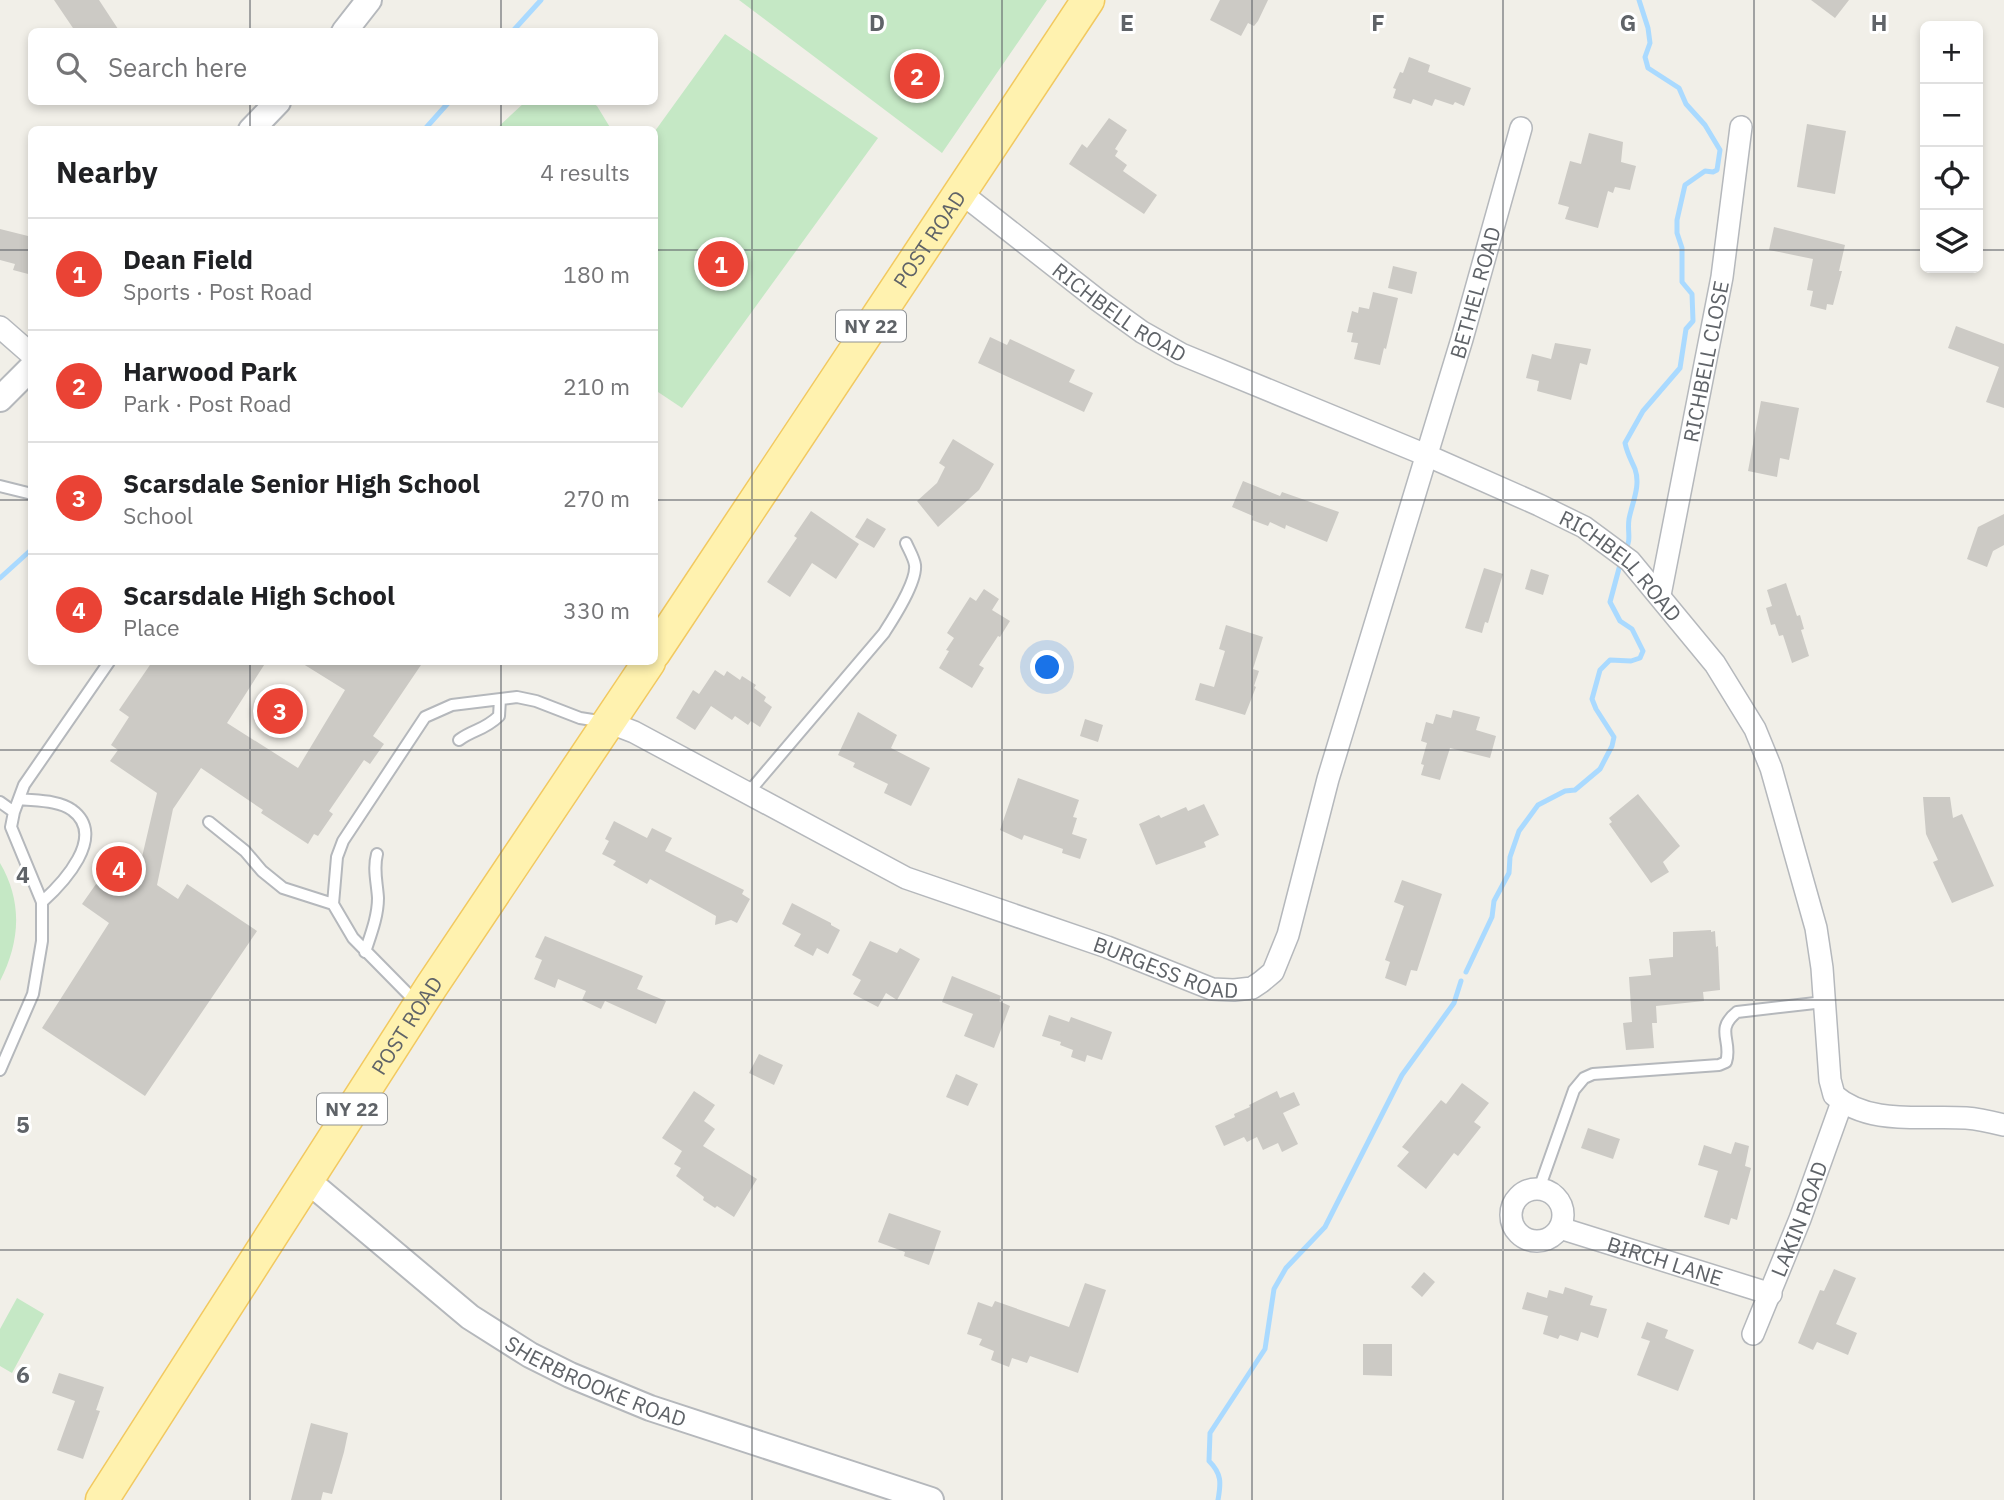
<!DOCTYPE html>
<html lang="en">
<head>
<meta charset="utf-8">
<style>
	body { margin:0; font-family:"IBM Plex Sans",sans-serif; background:#f2f2f2; color:#202124 }
	.controls { position:absolute; right:21px; top:21px; display:grid; overflow:hidden; border-radius:10px; box-shadow:0 4px 10px #0003 }
	.controls button { width:63px; height:63px; display:grid; place-items:center; padding:0; border:0; border-bottom:2px solid #e0e0e0; background:#fff; color:#202124; font:35px sans-serif }
	.you { position:absolute; left:1048px; top:668px; width:24px; height:24px; margin:-18px; border:5px solid #fff; border-radius:50%; background:#1a73e8; box-shadow:0 0 0 10px #1a73e833 }
	.badge { display:grid; place-items:center; width:46px; height:46px; border-radius:50%; background:#ea4335; color:#fff; font-size:23px; font-weight:700 }
	.pin { position:absolute; translate:-50% -50%; border:4px solid #fff; box-shadow:0 2px 7px #0006 }
	.list { margin:0; padding:0; list-style:none }
	h2 { display:flex; justify-content:space-between; align-items:center; height:91px; margin:0; padding:0 28px; font-size:30px }
	h2 small { font-size:23px; font-weight:400; color:#757577 }
	.list li { display:grid; grid-template-columns:46px 1fr auto; gap:21px; align-items:center; box-sizing:border-box; height:112px; padding:0 28px; border-top:2px solid #e0e0e0 }
	.list b { display:block; font-size:26px; white-space:nowrap }
	.list p { margin:0; font-size:23px; white-space:nowrap; color:#757577 }
	.list em { font-size:23px; font-style:normal; color:#757577 }
	.icon { flex:none; width:38px; height:38px; fill:none; stroke:currentColor; stroke-width:2; stroke-linecap:round; stroke-linejoin:round }
	.map { position:relative; flex:none; width:2004px; height:1500px; overflow:hidden }
	.search { position:absolute; background:#fff; box-shadow:0 4px 10px #0003; left:28px; top:28px; width:630px; height:77px; display:flex; align-items:center; gap:18px; box-sizing:border-box; padding:0 24px; border-radius:10px; color:#757577; font-size:26px }
	.panel { position:absolute; background:#fff; box-shadow:0 4px 10px #0003; left:28px; top:126px; width:630px; height:539px; border-radius:10px }
	.map>svg:first-child { display:block }
	.green { fill:#c5e8c5 }
	.lines { fill:none; stroke-linecap:round; stroke-linejoin:round }
	.stream { stroke:#aadaff; stroke-width:5 }
	.building { fill:#cccac5 }
	.service-casing { stroke:#b5b8bc; stroke-width:14 }
	.minor-casing { stroke:#b5b8bc; stroke-width:24 }
	.tertiary-casing { stroke:#b5b8bc; stroke-width:28 }
	.primary-casing { stroke:#f2c960; stroke-width:35 }
	.service { stroke:#fff; stroke-width:10 }
	.minor { stroke:#fff; stroke-width:21 }
	.tertiary { stroke:#fff; stroke-width:24 }
	.primary { stroke:#fff2af; stroke-width:32 }
	.grid { fill:none; stroke:#5f6368; stroke-width:2; stroke-opacity:0.55 }
	.labels { text-anchor:middle; dominant-baseline:central; stroke-width:6; stroke-linejoin:round; paint-order:stroke }
	.shield { fill:#fff; stroke:#8f9295; stroke-width:2 }
	.shield-label { font-size:19px; font-weight:bold; fill:#5f6368 }
	.street-label { font-size:21px; fill:#5f6368; stroke:#fff }
	.grid-label { font-size:23px; text-anchor:middle; font-weight:bold; fill:#5f6368; stroke:#fff; stroke-width:6; stroke-linejoin:round; paint-order:stroke }
</style>
</head>
<body>
<div class="map">
<svg width="2004" height="1500" viewBox="0 0 2004 1500">
	<rect width="100%" height="100%" fill="#f1efe8"/>
	<!-- green -->
	<path class="green" d="M739,0H1047L942,153Z
		M725,34L878,138L682,408L655,390V131Z
		M525,102H591L597,106L611,129H496Z
		M0,863C23,902 20,942 0,981Z
		M17,1298L44,1314L12,1373L0,1366V1329Z"/>
	<g class="lines">
		<!-- stream -->
		<path class="stream" d="M512,32L541,0
			M424,130L449,102
			M1625,552C1632,538 1627,533 1629,519C1632,503 1641,486 1635,469C1631,460 1627,453 1625,443L1643,411L1680,368L1686,329L1693,321L1692,294L1682,282V248L1677,233V220L1685,185L1705,171L1713,172L1717,170L1720,150L1705,125L1686,104L1679,88L1648,68L1645,57L1650,43L1648,28L1639,0
			M0,578L32,549
			M1466,972L1492,917L1494,901L1509,873L1510,857L1519,831L1538,805L1565,791L1575,790L1600,769L1612,746L1614,737L1596,709L1592,699L1600,670L1610,660L1631,661L1640,658L1643,651L1632,629L1620,621L1610,602L1621,561
			M1218,1500C1221,1483 1222,1474 1209,1461L1210,1433L1265,1349L1274,1289L1286,1268L1325,1227L1402,1075L1454,1003L1461,981"/>
	</g>
	<!-- building -->
	<path class="building" d="M54,0H99L120,32H96L95,29L75,31Z
		M1220,0H1268L1258,21L1254,26L1248,23L1241,36L1210,20Z
		M1811,0H1849L1835,18Z
		M1409,57L1430,65L1428,72L1471,88L1464,106L1455,102L1453,105L1435,99L1432,106L1413,99L1411,104L1393,98L1396,89L1393,88L1400,72L1403,73Z
		M1109,118L1127,130L1115,149L1118,151L1115,156L1127,165L1123,171L1157,195L1144,214L1069,164L1082,144L1087,148Z
		M1807,124L1846,131L1835,194L1797,187Z
		M1589,133L1623,142L1621,162L1636,166L1630,190L1615,187L1613,193L1608,191L1598,228L1565,219L1569,207L1558,204L1570,161L1581,164Z
		M1774,227L1845,245L1839,271H1842L1833,305L1827,304L1826,310L1810,306L1813,291L1807,290L1813,259L1769,250Z
		M0,229L32,237V275L13,270L15,264L0,260Z
		M1393,266L1417,272L1412,294L1388,288Z
		M1373,292L1398,298L1386,349L1384,348L1380,365L1354,359L1358,343L1351,342L1353,333L1347,332L1352,311L1358,313L1359,307L1369,309Z
		M1956,326L2004,344V408L1986,402L1999,367L1948,348Z
		M990,337L1007,345L1010,339L1075,370L1069,382L1093,393L1084,412L978,363Z
		M1555,343L1591,349L1587,365L1580,363L1571,400L1537,391L1539,381L1526,378L1532,354L1551,359Z
		M1761,401L1799,408L1789,460L1780,458L1777,477L1748,471Z
		M953,439L994,464L979,490L938,527L917,501L937,483L945,467L939,463Z
		M1243,481L1280,496L1282,492L1339,512L1327,542L1286,525L1285,529L1270,522L1268,526L1252,520L1253,516L1232,507Z
		M811,511L859,544L836,579L812,563L790,597L767,582L797,538L794,536Z
		M2004,514V545L1993,551L1987,567L1967,559L1978,527Z
		M867,518L886,529L874,548L855,537Z
		M1484,568L1503,574L1488,623L1485,622L1482,633L1465,628Z
		M1531,569L1549,575L1543,595L1525,589Z
		M1786,583L1797,616L1800,615L1804,629L1801,630L1809,656L1792,663L1783,635L1779,636L1775,624L1771,625L1766,608L1772,606L1767,590Z
		M984,589L999,599L992,610L1010,621L1000,637L998,636L979,665L984,668L972,688L939,668L949,651L946,650L954,638L947,633L970,597L976,601Z
		M1226,625L1263,637L1253,669L1259,671L1254,686L1256,687L1245,715L1195,700L1200,683L1214,687L1225,651L1219,649Z
		M152,662H266L227,723L298,768L345,690L300,662H423L373,736L384,744L370,764L364,760L329,811L333,814L318,836L314,834L308,844L261,813L263,810L201,768L173,809L157,885L178,899L187,884L257,931L145,1096L42,1028L109,923L82,904L115,857L138,874L157,793L110,761L118,750L111,745L129,717L119,710Z
		M715,670L724,676L727,671L740,680L742,676L756,685L754,688L766,697L764,701L772,707L760,727L751,721L748,725L735,716L732,720L711,706L695,730L676,718L693,690L699,694Z
		M1453,710L1480,717L1476,730L1496,736L1490,758L1450,748L1440,780L1421,775L1424,765L1421,764L1427,743L1421,741L1426,722L1433,724L1436,714L1451,718Z
		M858,712L897,735L891,748L930,768L911,806L884,793L888,784L853,767L855,763L838,755Z
		M1085,719L1103,725L1098,742L1080,736Z
		M1018,778L1079,800L1073,817L1077,818L1072,834L1087,839L1080,859L1062,853L1063,849L1024,835L1022,840L1000,830Z
		M1638,794L1680,846L1663,862L1669,872L1651,883L1609,824L1612,822L1609,818Z
		M1923,797H1950L1953,818L1962,814L1994,886L1952,903L1933,862L1938,860L1926,834Z
		M1204,804L1219,835L1204,842L1206,847L1156,865L1139,824L1159,815L1161,818L1186,807L1188,811Z
		M614,821L647,838L652,828L672,838L665,851L744,890L742,894L750,899L737,923L731,920L715,925L716,916L650,879L647,884L613,865L616,861L602,854L609,841L605,839Z
		M1402,880L1442,894L1417,971L1411,970L1406,986L1385,978L1390,962L1385,960L1404,906L1394,902Z
		M792,903L831,923V925L840,930L828,954L817,948L813,956L794,946L801,934L782,924Z
		M1711,930V932L1715,931L1716,947L1718,946L1720,990L1703,992L1704,1001L1656,1006L1657,1023H1652L1654,1048L1626,1050L1623,1023L1632,1022L1629,977L1651,975L1649,959L1673,957V932Z
		M545,936L643,976L637,989L666,1001L656,1024L605,1001L601,1009L582,1000L586,991L558,979L555,988L534,979L542,960L535,957Z
		M870,941L897,953L900,948L920,959L897,1000L886,993L878,1007L853,994L861,980L852,975Z
		M952,976L1001,996L999,1001L1010,1006L994,1048L964,1036L973,1014L942,1002Z
		M1049,1015L1069,1022L1071,1017L1112,1032L1102,1060L1087,1055L1085,1062L1071,1057L1073,1050L1060,1045L1061,1042L1042,1036Z
		M759,1054L783,1065L774,1085L749,1073Z
		M956,1074L978,1084L968,1106L946,1097Z
		M1462,1083L1489,1103L1474,1122L1481,1127L1458,1156L1454,1153L1426,1189L1397,1166L1409,1152L1402,1147L1441,1100L1446,1104Z
		M694,1091L715,1105L704,1121L715,1129L703,1146L757,1179L734,1217L717,1206L715,1208L703,1200L704,1197L676,1176L681,1168L674,1164L682,1151L662,1138Z
		M1277,1091L1280,1098L1294,1092L1300,1105L1283,1113L1298,1144L1282,1152L1278,1143L1263,1150L1257,1137L1247,1142L1244,1137L1224,1146L1215,1126L1235,1117L1234,1114L1250,1107L1249,1105Z
		M1588,1128L1620,1139L1613,1159L1581,1148Z
		M1735,1142L1749,1146L1745,1166L1751,1168L1737,1220L1731,1218L1729,1225L1704,1217L1718,1171L1698,1165L1704,1145L1731,1154Z
		M889,1213L941,1231L929,1265L904,1256L905,1252L878,1242Z
		M1834,1269L1856,1278L1836,1324L1857,1333L1848,1355L1817,1342L1813,1350L1798,1343L1820,1290L1824,1291Z
		M1424,1272L1435,1282L1422,1297L1411,1287Z
		M1085,1283L1106,1290L1078,1373L1030,1356L1027,1363L1012,1358L1009,1367L991,1360L994,1351L979,1345L982,1339L967,1334L978,1302L992,1307L995,1301L1069,1327Z
		M1565,1287L1593,1296L1590,1305L1607,1309L1598,1338L1581,1332L1578,1341L1560,1335L1558,1339L1543,1334L1548,1316L1522,1309L1527,1292L1547,1298L1549,1290L1563,1294Z
		M1647,1322L1668,1330L1665,1338L1694,1350L1678,1391L1637,1375L1650,1341L1641,1338Z
		M1363,1344H1392V1376L1363,1375Z
		M59,1373L104,1387L96,1410L100,1411L83,1459L57,1450L75,1401L52,1393Z
		M311,1423L348,1433L344,1452L332,1494L323,1492L321,1500H291Z"/>
	<g class="lines">
		<!-- service casing -->
		<g class="service-casing">
			<path id="service" d="M0,486L32,494
				M459,740C474,729 483,731 499,716L500,699
				M748,793L884,633C893,619 917,582 915,565C914,558 909,550 906,543
				M19,799C35,801 59,800 72,810C108,836 62,884 42,902
				M0,802L14,812
				M209,822L245,851L262,871L283,888L333,904
				M365,952C371,934 378,916 378,898C377,882 373,869 377,854
				M417,1003L353,938L333,904L337,857L343,841L425,717L452,705L517,697L536,701L580,718L605,722
				M0,1070L33,994L42,941V902L11,827L14,812L24,785L109,662
				M1539,1189L1574,1090L1584,1078L1593,1074L1719,1065L1726,1062C1733,1041 1714,1030 1737,1012L1824,1002"/>
		</g>
		<!-- minor casing -->
		<g class="minor-casing">
			<g id="minor">
				<path id="s1" d="M960,192L1099,301L1142,332L1181,354L1426,455L1539,505L1584,527L1630,561L1715,664L1755,729L1771,768L1816,928L1822,968L1830,1080L1834,1095C1869,1126 1924,1115 1966,1118C1979,1119 1992,1122 2004,1125"/>
				<path d="M0,327L32,355"/>
				<path id="s2" d="M1660,595L1722,277L1741,127"/>
				<path id="s3" d="M608,722L634,732L906,878L1107,947L1212,989L1234,990L1252,988L1261,982L1273,972L1288,935L1328,779L1462,339L1521,128"/>
				<circle cx="1537" cy="1215" r="26"/>
				<path id="s4" d="M1560,1228L1771,1294"/>
				<path id="s5" d="M1753,1334L1800,1219L1842,1102"/>
			</g>
		</g>
		<!-- tertiary casing -->
		<g class="tertiary-casing">
			<g id="tertiary">
				<path d="M344,32L369,0"/>
				<path d="M251,130L278,102"/>
				<path d="M0,399L32,367"/>
				<path id="s6" d="M307,1180L470,1317L530,1355L570,1375L650,1408L931,1500"/>
			</g>
		</g>
		<!-- primary casing -->
		<g class="primary-casing">
			<g id="primary">
				<path id="s7" d="M654,653L1088,0"/>
				<path id="s8" d="M102,1500L431,987L649,662"/>
			</g>
		</g>
		<!-- service -->
		<use href="#service" class="service"/>
		<!-- minor -->
		<use href="#minor" class="minor"/>
		<!-- tertiary -->
		<use href="#tertiary" class="tertiary"/>
		<!-- primary -->
		<use href="#primary" class="primary"/>
	</g>
	<!-- grid -->
	<path class="grid" d="M250,0V32M501,0V32M752,0V1500M1002,0V1500M1252,0V1500M1503,0V1500M1754,0V1500M250,102V130M501,102V130M0,250H32M654,250H1925M1978,250H2004M0,500H32M654,500H2004M250,662V1500M501,662V1500M0,750H2004M0,1000H2004M0,1250H2004"/>
	<g class="labels">
		<!-- shield labels -->
		<g class="shield">
			<rect x="836" y="310.5" width="70" height="31" rx="5"/>
			<rect x="317" y="1093.5" width="70" height="31" rx="5"/>
		</g>
		<g class="shield-label">
			<text x="871" y="326">NY 22</text>
			<text x="352" y="1109">NY 22</text>
		</g>
		<!-- street labels -->
		<g class="street-label">
			<text stroke="none"><textPath href="#s7" startOffset="497">POST ROAD</textPath></text>
			<text stroke="none"><textPath href="#s3" startOffset="1438">BETHEL ROAD</textPath></text>
			<text stroke="none"><textPath href="#s1" startOffset="200">RICHBELL ROAD</textPath></text>
			<text stroke="none"><textPath href="#s2" startOffset="238">RICHBELL CLOSE</textPath></text>
			<text stroke="none"><textPath href="#s1" startOffset="766">RICHBELL ROAD</textPath></text>
			<text stroke="none"><textPath href="#s3" startOffset="612">BURGESS ROAD</textPath></text>
			<text stroke="none"><textPath href="#s8" startOffset="564">POST ROAD</textPath></text>
			<text stroke="none"><textPath href="#s5" startOffset="124">LAKIN ROAD</textPath></text>
			<text stroke="none"><textPath href="#s4" startOffset="110">BIRCH LANE</textPath></text>
			<text stroke="none"><textPath href="#s6" startOffset="355">SHERBROOKE ROAD</textPath></text>
		</g>
	</g>
	<g class="grid-label">
		<text x="877" y="31">D</text>
		<text x="1127" y="31">E</text>
		<text x="1378" y="31">F</text>
		<text x="1628" y="31">G</text>
		<text x="1879" y="31">H</text>
		<text x="23" y="883">4</text>
		<text x="23" y="1133">5</text>
		<text x="23" y="1383">6</text>
	</g>
</svg>
<div class="controls">
<button>+</button>
<button>−</button>
<button><svg class="icon" aria-label="locate" viewBox="0 0 24 24"><circle cx="12" cy="12" r="6"/><path d="M12 2v4M12 18v4M2 12h4M18 12h4"/></svg></button>
<button><svg class="icon" aria-label="layers" viewBox="0 0 24 24"><path d="M12 4l9 5-9 5-9-5zM3 14l9 5 9-5"/></svg></button>
</div>
<div class="you"></div>
<div class="pin badge" style="left:721px;top:264px">1</div>
<div class="pin badge" style="left:917px;top:76px">2</div>
<div class="pin badge" style="left:280px;top:711px">3</div>
<div class="pin badge" style="left:119px;top:869px">4</div>
<div class="search"><svg class="icon" aria-label="search" viewBox="0 0 24 24"><circle cx="10" cy="10" r="6"/><path d="M15 15l6 6"/></svg>Search here</div>
<section class="panel">
<h2>Nearby<small>4 results</small></h2>
<ul class="list">
<li><span class="badge">1</span><div><b>Dean Field</b><p>Sports · Post Road</p></div><em>180 m</em></li>
<li><span class="badge">2</span><div><b>Harwood Park</b><p>Park · Post Road</p></div><em>210 m</em></li>
<li><span class="badge">3</span><div><b>Scarsdale Senior High School</b><p>School</p></div><em>270 m</em></li>
<li><span class="badge">4</span><div><b>Scarsdale High School</b><p>Place</p></div><em>330 m</em></li>
</ul>
</section>
</div>
</body>
</html>
